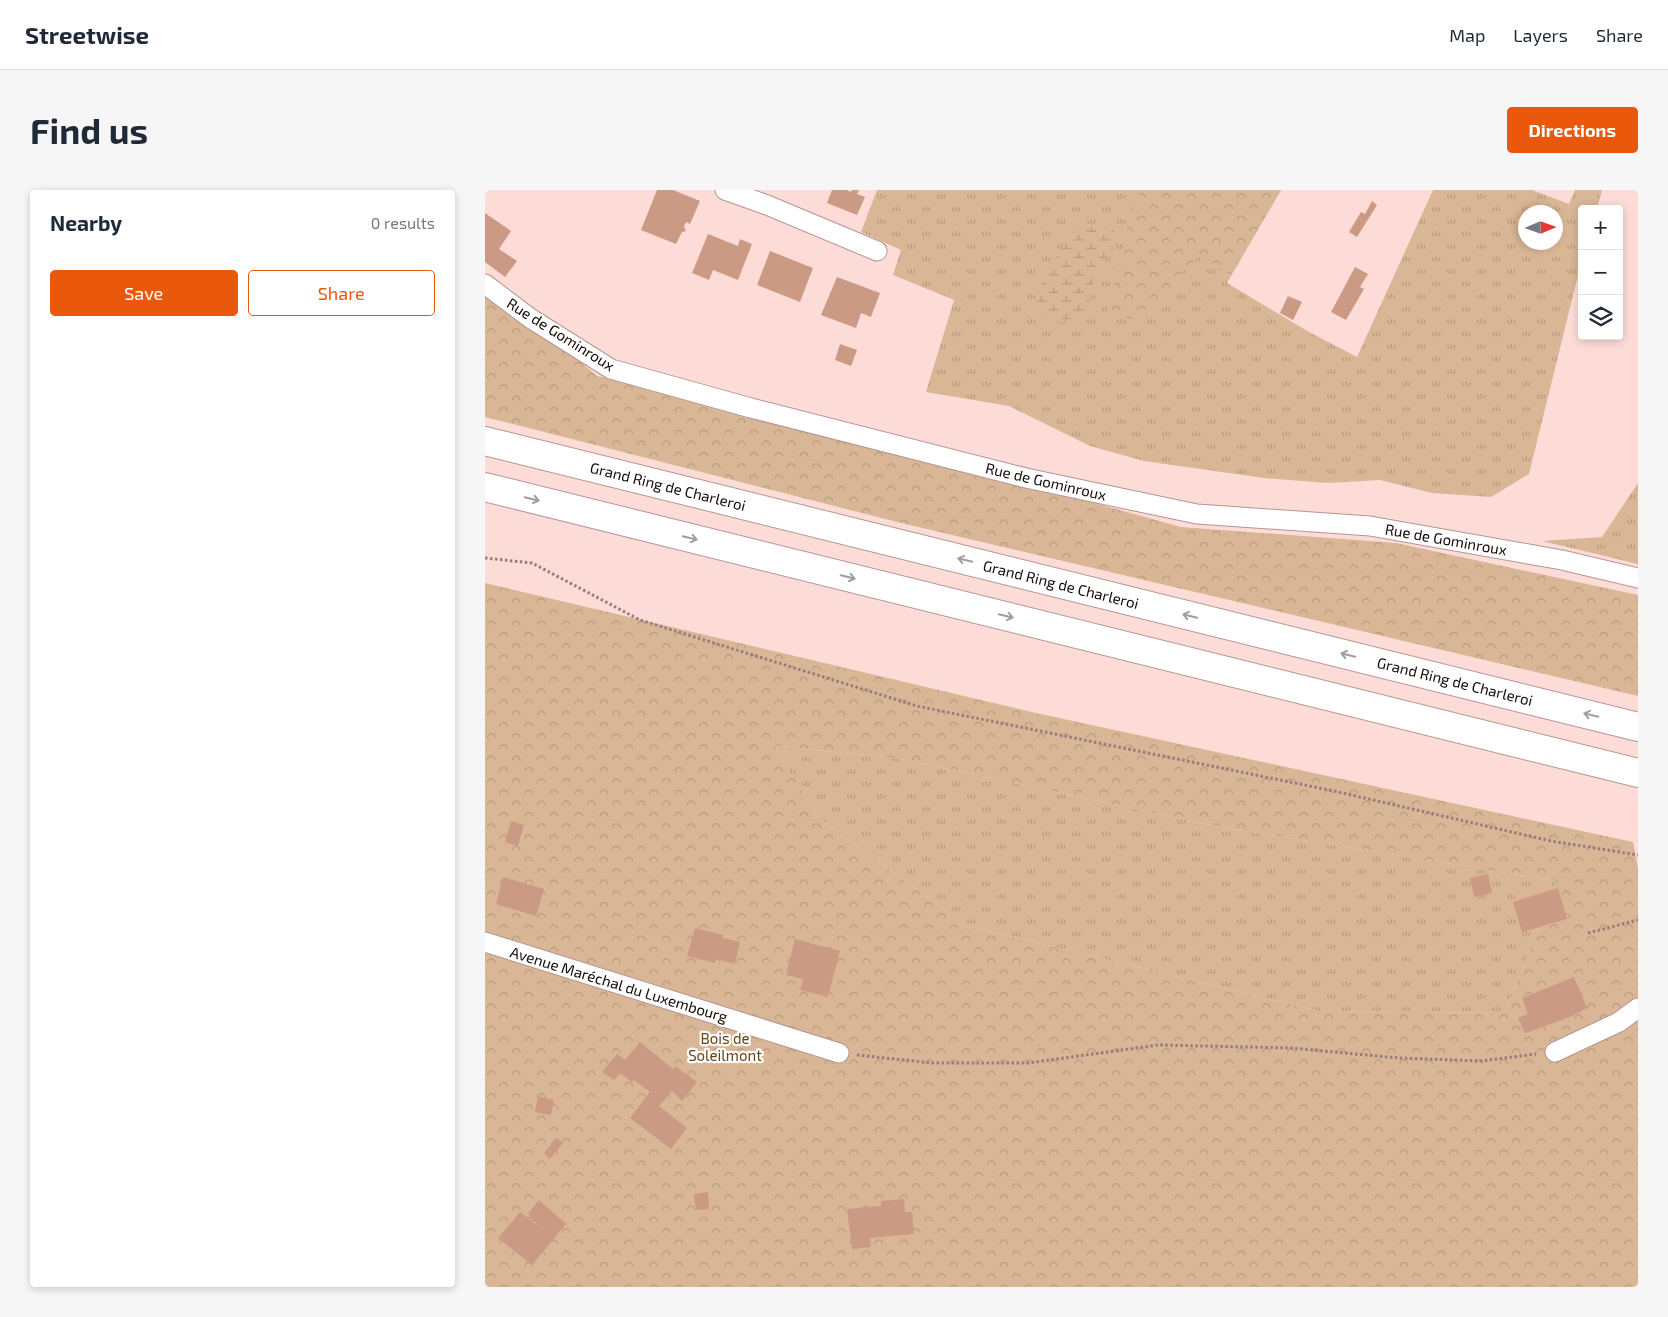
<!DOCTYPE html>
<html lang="en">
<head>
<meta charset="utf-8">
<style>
	body { margin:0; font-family:"Exo 2",sans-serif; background:#f6f6f7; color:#1f2937 }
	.controls { position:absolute; right:15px; top:15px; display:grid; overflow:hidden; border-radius:5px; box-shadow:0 2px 8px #0003 }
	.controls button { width:45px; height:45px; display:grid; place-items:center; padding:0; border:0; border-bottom:1px solid #e0e1e3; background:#fff; color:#1f2937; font:25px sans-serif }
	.compass { position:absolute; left:1033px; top:15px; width:45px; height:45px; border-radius:50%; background:#fff; box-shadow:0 2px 8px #0003; rotate:88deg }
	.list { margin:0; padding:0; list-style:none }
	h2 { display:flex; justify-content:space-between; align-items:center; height:65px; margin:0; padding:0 20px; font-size:21px }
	h2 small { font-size:16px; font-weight:400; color:#747a83 }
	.actions { display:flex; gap:10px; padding:15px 20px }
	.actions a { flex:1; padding:11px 0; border:1px solid #ea580c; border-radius:5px; text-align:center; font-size:18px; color:#ea580c }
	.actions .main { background:#ea580c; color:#fff }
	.icon { flex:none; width:28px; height:28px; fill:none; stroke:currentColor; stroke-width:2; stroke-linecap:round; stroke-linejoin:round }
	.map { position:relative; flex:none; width:1153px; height:1097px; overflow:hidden; border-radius:5px }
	header { display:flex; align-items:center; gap:30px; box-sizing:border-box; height:70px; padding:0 25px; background:#fff; border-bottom:1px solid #e0e1e3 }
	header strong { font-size:24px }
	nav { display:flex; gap:28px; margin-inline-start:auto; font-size:18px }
	.intro { display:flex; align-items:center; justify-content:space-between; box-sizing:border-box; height:120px; padding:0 30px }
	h1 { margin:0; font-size:35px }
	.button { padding:12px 22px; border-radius:5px; background:#ea580c; color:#fff; font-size:18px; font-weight:700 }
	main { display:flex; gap:30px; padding:0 30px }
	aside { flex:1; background:#fff; border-radius:5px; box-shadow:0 2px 8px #0003 }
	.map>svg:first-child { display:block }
	.grass { fill:url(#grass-tufts); fill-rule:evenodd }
	.forest { fill:url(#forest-crowns); fill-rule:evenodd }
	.wetland { fill:url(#wetland-marsh) }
	.building { fill:#cb9a84 }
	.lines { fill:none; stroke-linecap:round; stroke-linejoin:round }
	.street-casing { stroke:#b49592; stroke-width:21 }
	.highway-casing { stroke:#b49592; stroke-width:30 }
	.path { stroke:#947d7b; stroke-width:3; stroke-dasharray:2.5 2.5; stroke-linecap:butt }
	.street { stroke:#fff; stroke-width:19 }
	.highway { stroke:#fff; stroke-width:28 }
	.oneway { stroke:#a19d9d }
	.labels { text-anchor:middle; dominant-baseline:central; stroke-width:4.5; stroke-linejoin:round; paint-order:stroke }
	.street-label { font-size:15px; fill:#150a09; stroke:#fff }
	.park-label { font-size:15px; fill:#684217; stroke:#fff }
</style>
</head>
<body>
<header>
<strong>Streetwise</strong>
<nav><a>Map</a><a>Layers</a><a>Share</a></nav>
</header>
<div class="intro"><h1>Find us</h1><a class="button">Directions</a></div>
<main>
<aside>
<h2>Nearby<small>0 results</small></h2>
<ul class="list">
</ul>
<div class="actions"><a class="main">Save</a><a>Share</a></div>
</aside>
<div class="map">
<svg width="1153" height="1097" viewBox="0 0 1153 1097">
	<defs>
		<pattern id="grass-tufts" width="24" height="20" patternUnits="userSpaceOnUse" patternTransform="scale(1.25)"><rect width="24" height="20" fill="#d9b695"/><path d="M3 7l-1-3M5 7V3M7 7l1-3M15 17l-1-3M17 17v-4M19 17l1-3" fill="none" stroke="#b99b7f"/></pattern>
		<pattern id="forest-crowns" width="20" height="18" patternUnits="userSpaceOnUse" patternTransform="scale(1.25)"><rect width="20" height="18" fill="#d9b695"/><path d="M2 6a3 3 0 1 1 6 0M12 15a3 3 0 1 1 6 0" fill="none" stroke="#b99b7f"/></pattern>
		<pattern id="wetland-marsh" width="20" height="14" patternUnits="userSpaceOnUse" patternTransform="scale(1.25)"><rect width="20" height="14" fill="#d9b695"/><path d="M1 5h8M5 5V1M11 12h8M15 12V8" fill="none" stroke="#b99b7f"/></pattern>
	</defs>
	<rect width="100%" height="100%" fill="#fddcd8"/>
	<!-- grass -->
	<path class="grass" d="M392,0H796L742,93L824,142L872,167L948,0H1047L1084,14L1090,0H1117L1112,19H1097V69L1044,284L1006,307L947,303L895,290L843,293L779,288L659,271L605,256L524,216L441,202L469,110L408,85L416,60L376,42ZM1040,22H1070V52H1040Z
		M1153,293V374L1057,351L1117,347Z
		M289,556L411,568L730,636L1072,691L1020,823L834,821L482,736L332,627Z"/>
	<!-- forest -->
	<path class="forest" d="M656,0H796L746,85L715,65L693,86L660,133L622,122L637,66L643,32Z
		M0,90L112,186L260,216L696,337L911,353L1153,405V506L412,332L0,227Z
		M0,393L551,523L1148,652L1153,678V1097H0ZM290,556L411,568L730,636L1072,691L1020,823L834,821L482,736L332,627Z"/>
	<!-- wetland -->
	<path class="wetland" d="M620,34L637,48L611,79L602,123L574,133L549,121L561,86L586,43Z"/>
	<!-- building -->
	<path class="building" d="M172,0H188L215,11L205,34L201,32L199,37L201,41L197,42L191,54L156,40Z
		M347,0H362L366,2L367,0H374L372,4L380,7L372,25L342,13Z
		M887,11L892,15L872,47L864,42L876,22L880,24Z
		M0,23L26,41L14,59L32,71L20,87L0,72Z
		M223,44L253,56L255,49L267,54L253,90L228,80L224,90L207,83Z
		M285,61L328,78L315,112L272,95Z
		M870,77L883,84L875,97L879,99L861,130L846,122Z
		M352,87L395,103L386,127L376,123L371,138L336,125Z
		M803,106L817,112L808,130L795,123Z
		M355,154L372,160L366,176L350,170Z
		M26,631L39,635L33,656L20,652Z
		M1003,684L1007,703L989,707L985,688Z
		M18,687L59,699L51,726L11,714Z
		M1073,698L1082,729L1037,742L1028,712Z
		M210,738L238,745L237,748L255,752L250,774L231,769L230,773L202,766Z
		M310,749L355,761L343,807L315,800L318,789L301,785Z
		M1089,787L1102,818L1085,827L1040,843L1033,828L1043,824L1037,808Z
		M155,852L188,879L190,876L212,892L197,911L187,901L174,916L202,938L186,959L145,928L165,902L149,890L147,892L135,883L129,890L117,882L132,864L140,870Z
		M53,906L69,910L66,925L50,922Z
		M71,948L78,953L65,969L59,963Z
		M223,1002L224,1019L211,1020L209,1004Z
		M419,1009L420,1022H427L429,1044L385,1048L386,1057L367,1059L362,1019L396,1016V1011Z
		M54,1010L81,1034L47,1075L13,1048L35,1022L53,1036L43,1024Z"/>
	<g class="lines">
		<!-- street casing -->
		<g class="street-casing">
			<path id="street" d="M240,0L282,15L392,61
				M0,94L45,128L126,179L266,218L541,288L712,324L885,336L1077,370L1153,388
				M0,752L354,863
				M1070,862L1134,832L1153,818"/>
		</g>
		<!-- highway casing -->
		<g class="highway-casing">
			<path id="highway" d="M0,251L1153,537
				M0,297L1153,583"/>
		</g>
		<!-- path -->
		<path class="path" d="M0,368L47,373L155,430L432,516L849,601L1066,651L1153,665
			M1103,743L1153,730
			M372,865L447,873H543L673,855L806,858L914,868L996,871L1051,864"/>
		<!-- street -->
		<use href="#street" class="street"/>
		<!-- highway -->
		<use href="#highway" class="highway"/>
	</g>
	<!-- one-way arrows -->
	<defs><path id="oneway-shaft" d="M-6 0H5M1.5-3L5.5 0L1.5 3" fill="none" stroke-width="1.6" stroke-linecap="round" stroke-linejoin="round" transform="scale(1.25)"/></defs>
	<g class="oneway">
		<use href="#oneway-shaft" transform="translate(47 309) rotate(14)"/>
		<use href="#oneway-shaft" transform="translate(205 348) rotate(14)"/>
		<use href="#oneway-shaft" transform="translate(480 370) rotate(-166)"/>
		<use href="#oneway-shaft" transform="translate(363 387) rotate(14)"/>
		<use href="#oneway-shaft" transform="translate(521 426) rotate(14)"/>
		<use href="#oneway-shaft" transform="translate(705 426) rotate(-166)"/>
		<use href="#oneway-shaft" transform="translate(863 465) rotate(-166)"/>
		<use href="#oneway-shaft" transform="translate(1106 525) rotate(-166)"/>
	</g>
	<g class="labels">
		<!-- street labels -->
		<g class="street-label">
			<text transform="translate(76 144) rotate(32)">Rue de Gominroux</text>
			<text transform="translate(561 291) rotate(13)">Rue de Gominroux</text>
			<text transform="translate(183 296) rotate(14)">Grand Ring de Charleroi</text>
			<text transform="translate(961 349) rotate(10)">Rue de Gominroux</text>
			<text transform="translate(576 394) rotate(14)">Grand Ring de Charleroi</text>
			<text transform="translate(970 491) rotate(14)">Grand Ring de Charleroi</text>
			<text transform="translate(134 794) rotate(17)">Avenue Maréchal du Luxembourg</text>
		</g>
		<!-- park labels -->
		<g class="park-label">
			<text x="240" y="848">Bois de<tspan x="240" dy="17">Soleilmont</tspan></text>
		</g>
	</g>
</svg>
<div class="controls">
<button>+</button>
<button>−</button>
<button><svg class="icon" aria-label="layers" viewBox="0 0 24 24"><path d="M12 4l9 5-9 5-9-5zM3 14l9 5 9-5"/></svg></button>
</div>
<svg class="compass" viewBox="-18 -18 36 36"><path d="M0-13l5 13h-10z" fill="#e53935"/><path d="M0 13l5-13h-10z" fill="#747a83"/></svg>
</div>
</main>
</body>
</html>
